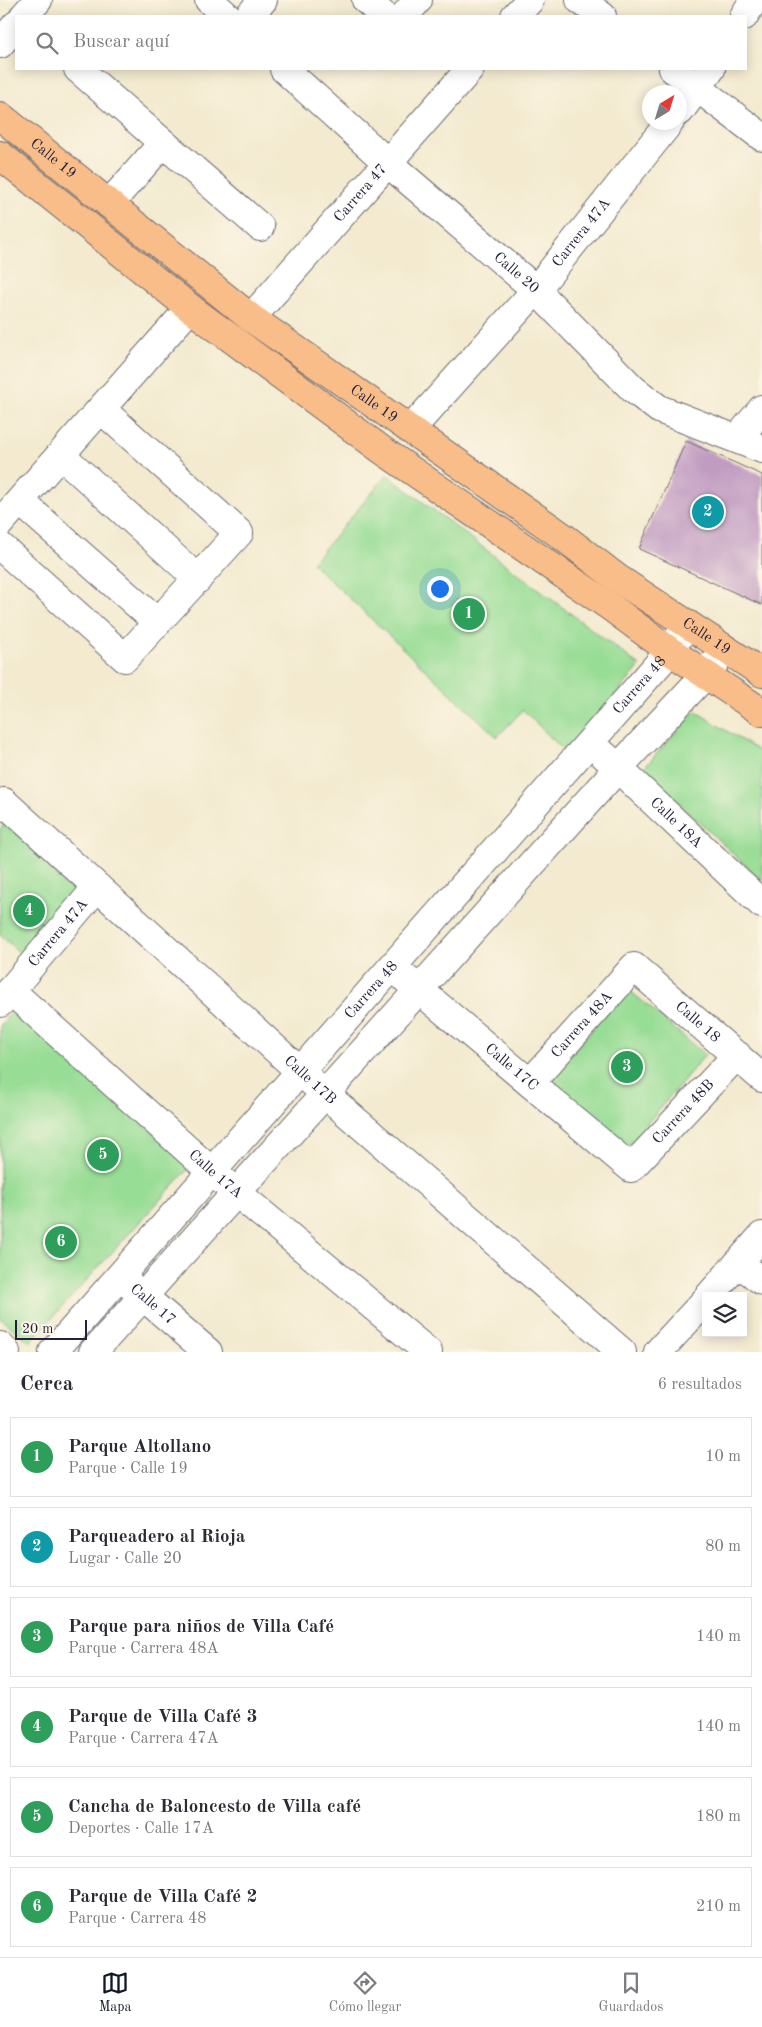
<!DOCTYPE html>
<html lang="es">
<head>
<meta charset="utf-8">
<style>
	body { margin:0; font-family:"Old Standard TT",serif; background:#f2f2f3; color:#2b2b33 }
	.controls { position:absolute; right:15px; bottom:15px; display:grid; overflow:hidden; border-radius:0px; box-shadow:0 2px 12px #0003 }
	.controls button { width:45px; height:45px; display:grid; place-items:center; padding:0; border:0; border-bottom:1px solid #e1e1e2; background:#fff; color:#2b2b33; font:25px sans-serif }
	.compass { position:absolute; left:642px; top:85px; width:45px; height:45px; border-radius:50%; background:#fff; box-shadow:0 2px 12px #0003; rotate:38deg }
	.scale { position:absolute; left:15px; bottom:12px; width:72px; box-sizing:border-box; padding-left:5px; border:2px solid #22223b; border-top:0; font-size:14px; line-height:18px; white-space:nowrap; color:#22223b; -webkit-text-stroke:4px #fcf5e5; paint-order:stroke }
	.you { position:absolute; left:439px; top:588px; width:18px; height:18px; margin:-12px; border:4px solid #fff; border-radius:50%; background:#1a73e8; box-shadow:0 0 0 8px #1a73e833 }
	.badge { display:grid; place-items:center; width:32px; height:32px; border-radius:50%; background:#111827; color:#fff; font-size:16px; font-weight:700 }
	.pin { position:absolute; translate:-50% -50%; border:2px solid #fff; box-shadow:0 1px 5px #0006 }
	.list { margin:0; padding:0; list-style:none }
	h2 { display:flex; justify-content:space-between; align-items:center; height:65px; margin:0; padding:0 20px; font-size:21px }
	h2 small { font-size:16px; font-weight:400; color:#7c7c81 }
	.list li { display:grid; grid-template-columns:32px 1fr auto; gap:15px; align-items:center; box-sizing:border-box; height:80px; margin:0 10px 10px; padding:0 10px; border:1px solid #e1e1e2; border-radius:0px }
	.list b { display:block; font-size:19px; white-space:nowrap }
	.list p { margin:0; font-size:16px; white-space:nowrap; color:#7c7c81 }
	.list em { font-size:16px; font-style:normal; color:#7c7c81 }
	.icon { flex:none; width:28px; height:28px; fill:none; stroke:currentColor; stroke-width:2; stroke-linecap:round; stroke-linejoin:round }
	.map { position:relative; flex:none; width:762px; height:1352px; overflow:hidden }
	.search { position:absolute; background:#fff; box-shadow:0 2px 12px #0003; left:15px; right:15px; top:15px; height:55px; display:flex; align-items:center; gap:12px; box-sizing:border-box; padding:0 18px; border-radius:0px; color:#7c7c81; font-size:19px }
	.sheet { height:605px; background:#fff }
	nav { display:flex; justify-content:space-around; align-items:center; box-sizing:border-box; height:70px; border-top:1px solid #e1e1e2; background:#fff; font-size:14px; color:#7c7c81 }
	nav a { display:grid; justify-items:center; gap:2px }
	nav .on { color:#111827 }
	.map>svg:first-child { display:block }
	.green { fill:#98dd95; stroke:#5d8068 }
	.building { fill:#c19cc2 }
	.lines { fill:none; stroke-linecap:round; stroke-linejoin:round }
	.minor-casing { stroke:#6b686f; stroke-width:30 }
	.major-casing { stroke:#6b686f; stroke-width:30 }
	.minor { stroke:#fff; stroke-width:28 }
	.major { stroke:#f8bd89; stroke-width:28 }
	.labels { text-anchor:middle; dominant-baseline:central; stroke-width:5; stroke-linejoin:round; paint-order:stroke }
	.street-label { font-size:15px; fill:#22223b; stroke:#fcf5e5 }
</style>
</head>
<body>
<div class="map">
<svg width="762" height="1352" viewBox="0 0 762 1352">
	<rect width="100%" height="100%" fill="#fcf5e5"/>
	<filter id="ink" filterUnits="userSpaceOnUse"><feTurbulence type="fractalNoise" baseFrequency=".02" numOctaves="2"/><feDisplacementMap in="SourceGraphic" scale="10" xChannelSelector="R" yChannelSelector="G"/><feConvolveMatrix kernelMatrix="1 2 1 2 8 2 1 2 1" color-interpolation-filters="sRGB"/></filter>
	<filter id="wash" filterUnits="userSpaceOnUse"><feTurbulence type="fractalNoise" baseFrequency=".0096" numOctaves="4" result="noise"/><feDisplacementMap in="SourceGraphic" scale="20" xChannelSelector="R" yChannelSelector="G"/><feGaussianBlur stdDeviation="1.12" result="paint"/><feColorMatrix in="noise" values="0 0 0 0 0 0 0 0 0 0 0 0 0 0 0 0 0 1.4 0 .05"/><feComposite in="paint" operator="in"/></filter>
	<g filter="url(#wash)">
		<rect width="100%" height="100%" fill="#f3eacf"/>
		<!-- green -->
		<path class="green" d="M387,475L640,666L567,754L523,710L497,737L312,563Z
			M695,711L762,753V881L643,769Z
			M6,822L78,887L21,954L0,935V829Z
			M628,989L705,1055L627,1147L549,1079Z
			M14,1009L191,1166L30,1342L0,1318V1026Z"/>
		<g id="blocks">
			<!-- building -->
			<path class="building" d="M686,441L762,475V605L639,549Z"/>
		</g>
	</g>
	<g filter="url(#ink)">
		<use href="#blocks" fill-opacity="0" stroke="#6b686f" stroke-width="1"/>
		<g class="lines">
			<!-- minor casing -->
			<g class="minor-casing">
				<g id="minor">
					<path d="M209,0L227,16"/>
					<path d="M366,0L384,16"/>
					<path d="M580,0L602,16"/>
					<path d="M24,16L38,0"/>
					<path d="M249,16L263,0"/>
					<path d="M404,16L418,0"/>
					<path d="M515,16L530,0"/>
					<path d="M744,16L754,0"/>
					<path d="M0,44L16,25"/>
					<path d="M78,69L260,227"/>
					<path id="s1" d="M284,69L388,163L536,290L633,389L659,409L762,449"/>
					<path d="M673,69L762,137"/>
					<path d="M680,111L711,69"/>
					<path d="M109,204L163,143"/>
					<path id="s2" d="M251,318L470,69"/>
					<path id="s3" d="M411,429L536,290L670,122"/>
					<path d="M738,438L762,409"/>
					<path d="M61,455L198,579"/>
					<path d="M20,501L157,622"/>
					<path d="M0,523L190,308"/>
					<path d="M0,546L125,658L239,533L101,409"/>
					<path id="s4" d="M604,755L762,904"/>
					<path id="s5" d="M0,807L4,802L325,1094L622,1352"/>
					<path id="s6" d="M405,978L631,1168L737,1055"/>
					<path id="s7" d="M10,990L212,1172L428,1352"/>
					<path id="s8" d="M0,1003L97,887"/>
					<path id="s9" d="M530,1083L634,967L762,1078"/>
					<path d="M739,1263L762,1281"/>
					<path id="s10" d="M130,1285L208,1352"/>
					<path d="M709,1296L762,1236"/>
					<path d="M0,1346L6,1352"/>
					<path id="s11" d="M53,1352L670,651L687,624"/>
					<path d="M93,1352L618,768L705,675L725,649"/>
					<path d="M658,1352L706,1300"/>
				</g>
			</g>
			<!-- major casing -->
			<g class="major-casing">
				<g id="major">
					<path id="s12" d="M0,116L251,318L562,536L617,578L762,673"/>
					<path d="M0,155L190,308L382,450L612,608L670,651L762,712"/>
				</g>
			</g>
			<!-- minor -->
			<use href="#minor" class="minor"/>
			<!-- major -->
			<use href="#major" class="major"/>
		</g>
	</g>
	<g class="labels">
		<!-- street labels -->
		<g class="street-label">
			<text stroke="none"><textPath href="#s12" startOffset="68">Calle 19</textPath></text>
			<text stroke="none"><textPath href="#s2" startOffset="166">Carrera 47</textPath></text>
			<text stroke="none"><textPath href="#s3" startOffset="260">Carrera 47A</textPath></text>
			<text stroke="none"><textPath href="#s1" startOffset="309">Calle 20</textPath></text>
			<text stroke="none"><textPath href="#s12" startOffset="472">Calle 19</textPath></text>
			<text stroke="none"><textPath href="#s12" startOffset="878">Calle 19</textPath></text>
			<text stroke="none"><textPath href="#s11" startOffset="888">Carrera 48</textPath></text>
			<text stroke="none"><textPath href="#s4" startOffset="99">Calle 18A</textPath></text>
			<text stroke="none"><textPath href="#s8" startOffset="91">Carrera 47A</textPath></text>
			<text stroke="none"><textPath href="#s11" startOffset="482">Carrera 48</textPath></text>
			<text stroke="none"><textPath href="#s9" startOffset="240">Calle 18</textPath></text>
			<text stroke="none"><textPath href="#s9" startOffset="78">Carrera 48A</textPath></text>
			<text stroke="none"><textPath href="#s6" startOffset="139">Calle 17C</textPath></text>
			<text stroke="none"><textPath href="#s5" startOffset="420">Calle 17B</textPath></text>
			<text stroke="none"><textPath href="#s6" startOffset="372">Carrera 48B</textPath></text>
			<text stroke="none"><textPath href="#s7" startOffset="276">Calle 17A</textPath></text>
			<text stroke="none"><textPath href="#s10" startOffset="30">Calle 17</textPath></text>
		</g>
	</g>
</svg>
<div class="controls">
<button><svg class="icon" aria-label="layers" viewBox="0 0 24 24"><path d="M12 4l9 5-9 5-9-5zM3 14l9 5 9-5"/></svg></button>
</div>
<svg class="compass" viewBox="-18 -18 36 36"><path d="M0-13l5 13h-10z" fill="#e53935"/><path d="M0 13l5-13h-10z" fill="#7c7c81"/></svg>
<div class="scale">20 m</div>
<div class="you"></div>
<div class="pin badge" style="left:469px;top:614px;background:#2e9e5b">1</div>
<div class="pin badge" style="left:708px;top:512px;background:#0f9aa8">2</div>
<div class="pin badge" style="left:627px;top:1067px;background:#2e9e5b">3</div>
<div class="pin badge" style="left:29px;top:911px;background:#2e9e5b">4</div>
<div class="pin badge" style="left:103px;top:1155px;background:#2e9e5b">5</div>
<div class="pin badge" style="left:61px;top:1242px;background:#2e9e5b">6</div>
<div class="search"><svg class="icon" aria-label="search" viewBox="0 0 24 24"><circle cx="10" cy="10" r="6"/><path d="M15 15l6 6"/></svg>Buscar aquí</div>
</div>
<section class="sheet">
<h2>Cerca<small>6 resultados</small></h2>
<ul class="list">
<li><span class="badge" style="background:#2e9e5b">1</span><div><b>Parque Altollano</b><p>Parque · Calle 19</p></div><em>10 m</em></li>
<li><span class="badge" style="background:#0f9aa8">2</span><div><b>Parqueadero al Rioja</b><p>Lugar · Calle 20</p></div><em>80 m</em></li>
<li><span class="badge" style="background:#2e9e5b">3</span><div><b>Parque para niños de Villa Café</b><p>Parque · Carrera 48A</p></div><em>140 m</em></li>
<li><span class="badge" style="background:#2e9e5b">4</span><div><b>Parque de Villa Café 3</b><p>Parque · Carrera 47A</p></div><em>140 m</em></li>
<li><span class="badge" style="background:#2e9e5b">5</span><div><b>Cancha de Baloncesto de Villa café</b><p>Deportes · Calle 17A</p></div><em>180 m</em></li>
<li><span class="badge" style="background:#2e9e5b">6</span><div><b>Parque de Villa Café 2</b><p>Parque · Carrera 48</p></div><em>210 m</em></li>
</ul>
</section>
<nav>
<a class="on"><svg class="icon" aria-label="map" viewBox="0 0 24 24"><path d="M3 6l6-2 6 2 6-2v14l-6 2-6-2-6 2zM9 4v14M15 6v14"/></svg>Mapa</a>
<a><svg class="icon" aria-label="directions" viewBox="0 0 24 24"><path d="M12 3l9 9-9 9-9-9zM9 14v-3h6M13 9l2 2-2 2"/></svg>Cómo llegar</a>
<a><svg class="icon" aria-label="saved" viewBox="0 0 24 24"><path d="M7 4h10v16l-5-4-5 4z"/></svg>Guardados</a>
</nav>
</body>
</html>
